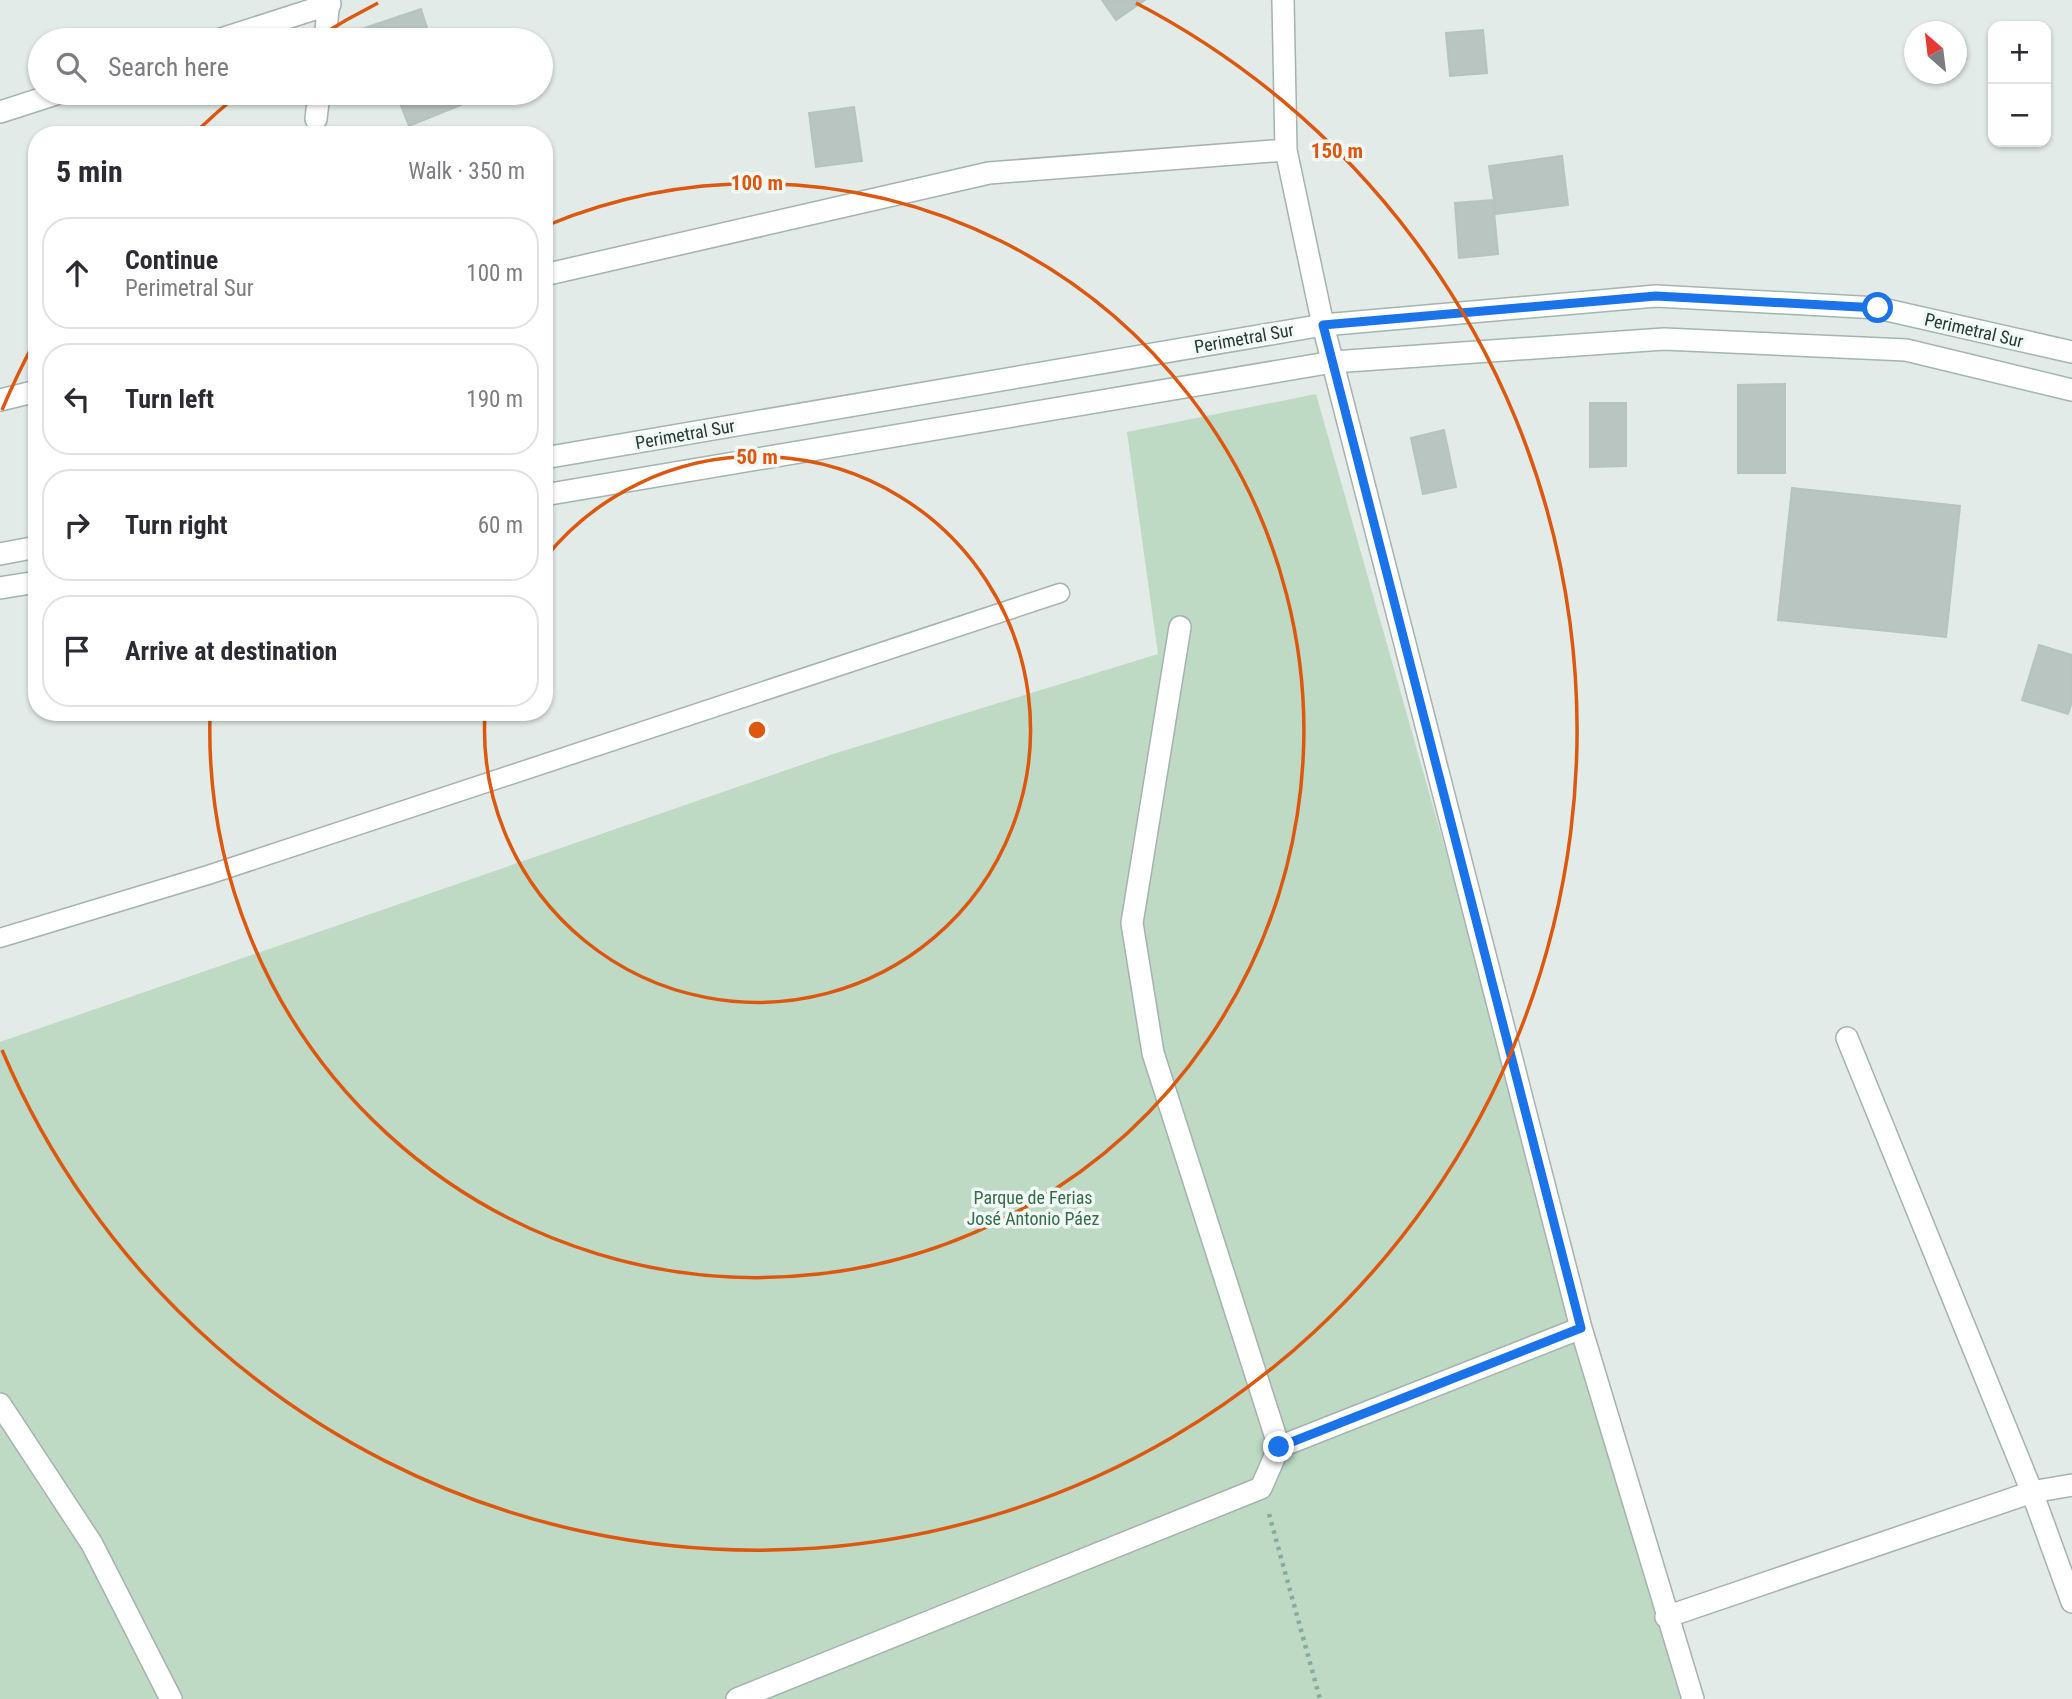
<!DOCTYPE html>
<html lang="en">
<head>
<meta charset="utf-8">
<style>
	body { margin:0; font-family:"Roboto Condensed",sans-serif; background:#f7f7f7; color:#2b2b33 }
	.controls { position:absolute; right:21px; top:21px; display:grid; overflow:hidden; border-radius:14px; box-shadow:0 2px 5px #0004 }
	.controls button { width:63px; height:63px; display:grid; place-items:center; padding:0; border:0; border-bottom:2px solid #e1e1e2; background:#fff; color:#2b2b33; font:35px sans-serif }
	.compass { position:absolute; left:1904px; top:21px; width:63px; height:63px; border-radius:50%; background:#fff; box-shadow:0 2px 5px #0004; rotate:332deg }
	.stop { position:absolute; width:21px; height:21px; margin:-16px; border:5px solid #1a73e8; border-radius:50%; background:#fff }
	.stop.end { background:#1a73e8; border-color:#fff; box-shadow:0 2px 7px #0008 }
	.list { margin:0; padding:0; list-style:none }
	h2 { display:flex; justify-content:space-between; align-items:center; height:91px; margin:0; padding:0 28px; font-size:30px }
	h2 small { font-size:23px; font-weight:400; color:#7c7c81 }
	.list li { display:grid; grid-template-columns:46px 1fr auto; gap:21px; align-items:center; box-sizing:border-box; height:112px; margin:0 14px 14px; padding:0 14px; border:2px solid #e1e1e2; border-radius:28px }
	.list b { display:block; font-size:26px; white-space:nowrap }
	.list p { margin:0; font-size:23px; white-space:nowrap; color:#7c7c81 }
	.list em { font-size:23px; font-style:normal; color:#7c7c81 }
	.icon { flex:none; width:38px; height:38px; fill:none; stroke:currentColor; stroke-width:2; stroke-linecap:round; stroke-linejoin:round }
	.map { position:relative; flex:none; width:2072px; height:1699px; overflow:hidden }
	.search { position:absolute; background:#fff; box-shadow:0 2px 5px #0004; left:28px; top:28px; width:525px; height:77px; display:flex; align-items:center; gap:18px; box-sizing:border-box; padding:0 24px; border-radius:38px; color:#7c7c81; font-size:26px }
	.panel { position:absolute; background:#fff; box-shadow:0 2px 5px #0004; left:28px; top:126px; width:525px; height:595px; border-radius:28px }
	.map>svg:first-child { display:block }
	.green { fill:#bedac5 }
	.building { fill:#b8c5c0; stroke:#b5c4be; stroke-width:2 }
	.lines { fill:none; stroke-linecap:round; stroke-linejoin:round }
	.service-casing { stroke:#a5b2ae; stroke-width:21 }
	.minor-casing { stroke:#a5b2ae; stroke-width:24 }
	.secondary-casing { stroke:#a2b5ae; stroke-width:24 }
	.path { stroke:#86ab9f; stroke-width:4.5; stroke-dasharray:3.5 5; stroke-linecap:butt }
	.service { stroke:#fff; stroke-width:18 }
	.minor { stroke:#fff; stroke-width:21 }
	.secondary { stroke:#fff; stroke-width:21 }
	.route { stroke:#1a73e8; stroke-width:9 }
	.ring { fill:none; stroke:#de570e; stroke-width:3.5 }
	.labels { text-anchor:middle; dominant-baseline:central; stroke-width:7; stroke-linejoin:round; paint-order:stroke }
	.street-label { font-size:18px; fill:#243a34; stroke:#f2f8f5 }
	.park-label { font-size:18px; fill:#336c49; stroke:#f2f8f5 }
	.centre { fill:#de570e; stroke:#f2f8f5; stroke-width:3.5 }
	.ring-label { font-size:21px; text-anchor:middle; font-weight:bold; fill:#de570e; stroke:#f2f8f5; stroke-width:7; stroke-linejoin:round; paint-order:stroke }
</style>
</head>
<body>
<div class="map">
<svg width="2072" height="1699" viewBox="0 0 2072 1699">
	<rect width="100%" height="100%" fill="#e2ebe7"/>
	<!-- green -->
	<path class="green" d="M1316,394L1581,1328L1693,1699H0V1042L830,755L1158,654L1127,432Z"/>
	<!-- building -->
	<path class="building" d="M1102,0H1145L1116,20Z
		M421,9L431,40H365L361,29Z
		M1483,30L1487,73L1450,76L1446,33Z
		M396,93H456L461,105L409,126Z
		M854,107L862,161L816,167L809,113Z
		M1562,156L1568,205L1496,214L1489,166Z
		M1493,200L1498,254L1459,258L1455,203Z
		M1785,384V473H1738V385Z
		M1590,403H1626V466L1590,467Z
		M1444,430L1456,487L1423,494L1411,438Z
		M1792,488L1960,506L1946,637L1778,620Z
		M2039,645L2072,655V701L2068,714L2022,700Z"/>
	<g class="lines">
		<!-- service casing -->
		<g class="service-casing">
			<path id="service" d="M0,938L208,875L1060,593"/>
		</g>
		<!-- minor casing -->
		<g class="minor-casing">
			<path id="minor" d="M1283,0L1286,150L1323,325L1581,1328L1693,1699
				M218,40L330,4
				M325,40L329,0
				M0,112L59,93
				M316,119L319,93
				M544,275L989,173L1286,150
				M0,400L37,391
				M1180,627L1132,923L1153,1053L1279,1447
				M1847,1038L2032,1492L2072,1602
				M0,1404L92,1544L171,1699
				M1666,1617L2032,1492L2072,1485
				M737,1699L1261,1488L1279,1447L1581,1328"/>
		</g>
		<!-- secondary casing -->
		<g class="secondary-casing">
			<path id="secondary" d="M544,458L1323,325L1656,296L1878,308L2072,352
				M544,495L1333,362L1664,339L1906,350L2072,390
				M0,554L37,547
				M0,588L37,582"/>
		</g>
		<!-- path -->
		<path class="path" d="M1269,1514L1320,1699"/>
		<!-- service -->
		<use href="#service" class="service"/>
		<!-- minor -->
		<use href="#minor" class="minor"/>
		<!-- secondary -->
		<use href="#secondary" class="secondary"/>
	</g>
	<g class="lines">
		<!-- route -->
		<path class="route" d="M1279,1447L1581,1328L1323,325L1656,296L1878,308"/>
	</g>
	<!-- distance rings -->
	<g class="ring">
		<path d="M545 558A273 273 0 1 1 485 713"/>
		<path d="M548 225A547 547 0 1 1 210 716"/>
		<path d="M2 410A820 820 0 0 1 36 339M198 130A820 820 0 0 1 235 97M316 38A820 820 0 0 1 378 3M1136 3A820 820 0 1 1 2 1050"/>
	</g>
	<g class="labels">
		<!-- street labels -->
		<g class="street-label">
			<text transform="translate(1974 330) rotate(13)">Perimetral Sur</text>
			<text transform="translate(1244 338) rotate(-10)">Perimetral Sur</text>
			<text transform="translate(685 434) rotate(-10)">Perimetral Sur</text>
		</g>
		<!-- park labels -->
		<g class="park-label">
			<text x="1033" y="1197">Parque de Ferias<tspan x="1033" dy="21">José Antonio Páez</tspan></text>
		</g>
	</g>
	<circle cx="757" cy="730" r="10" class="centre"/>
	<g class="ring-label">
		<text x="1337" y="158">150 m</text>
		<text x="757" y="190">100 m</text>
		<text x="757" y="464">50 m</text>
	</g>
</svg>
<div class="controls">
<button>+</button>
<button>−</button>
</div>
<svg class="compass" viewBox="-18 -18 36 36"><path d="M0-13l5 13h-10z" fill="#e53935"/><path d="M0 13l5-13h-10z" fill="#7c7c81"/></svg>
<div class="stop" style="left:1878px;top:308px"></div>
<div class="stop end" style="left:1279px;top:1447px"></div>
<div class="search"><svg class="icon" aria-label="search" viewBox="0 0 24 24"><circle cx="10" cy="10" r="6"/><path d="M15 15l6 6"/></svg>Search here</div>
<section class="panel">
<h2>5 min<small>Walk · 350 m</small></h2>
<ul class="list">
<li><svg class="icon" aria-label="ahead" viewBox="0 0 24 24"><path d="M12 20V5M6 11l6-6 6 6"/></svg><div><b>Continue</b><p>Perimetral Sur</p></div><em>100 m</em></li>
<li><svg class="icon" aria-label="left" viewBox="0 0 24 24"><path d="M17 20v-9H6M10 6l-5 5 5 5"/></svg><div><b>Turn left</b></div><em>190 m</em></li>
<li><svg class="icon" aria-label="right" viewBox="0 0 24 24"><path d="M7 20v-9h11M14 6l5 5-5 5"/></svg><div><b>Turn right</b></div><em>60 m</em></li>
<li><svg class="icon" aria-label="arrive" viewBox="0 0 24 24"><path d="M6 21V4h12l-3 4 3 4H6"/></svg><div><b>Arrive at destination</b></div></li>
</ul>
</section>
</div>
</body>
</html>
